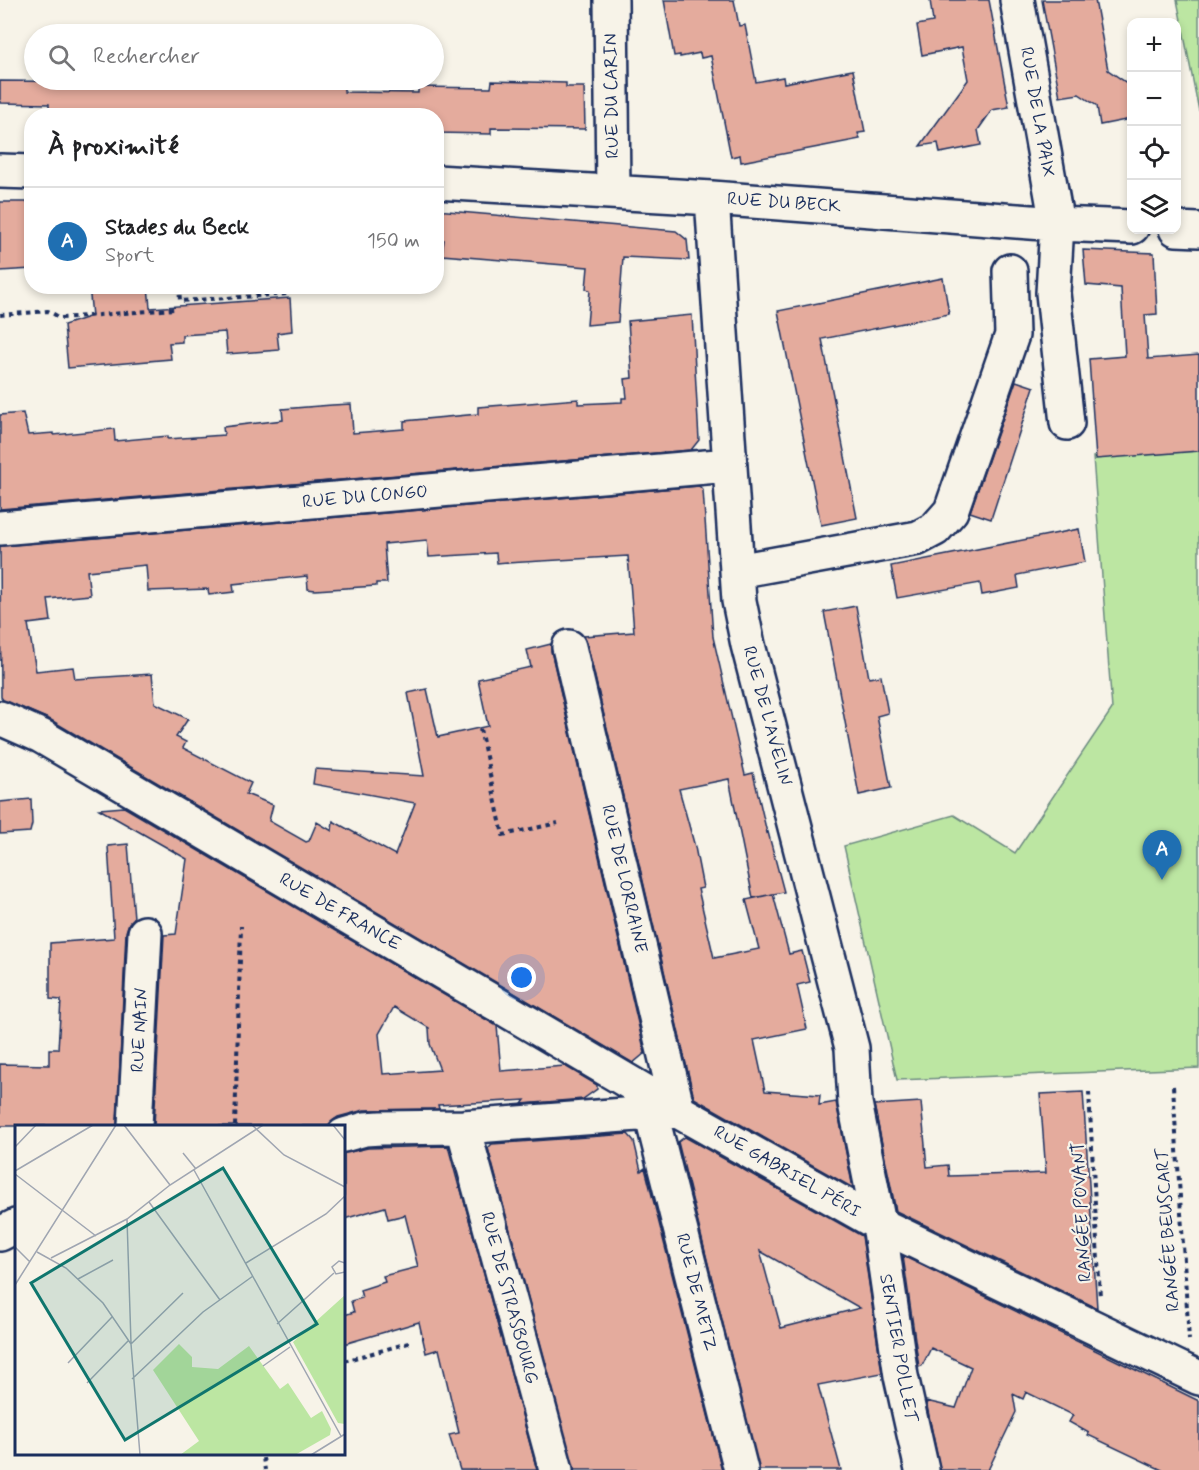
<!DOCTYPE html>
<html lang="fr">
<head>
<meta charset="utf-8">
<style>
	body { margin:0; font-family:Mynerve,sans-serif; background:#f2f2f2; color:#202124 }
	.controls { position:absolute; right:18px; top:18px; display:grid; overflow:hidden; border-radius:12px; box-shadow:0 3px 9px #0003 }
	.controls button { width:54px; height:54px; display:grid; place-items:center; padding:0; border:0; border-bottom:2px solid #e0e0e0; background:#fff; color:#202124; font:30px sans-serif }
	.you { position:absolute; left:522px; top:978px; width:21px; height:21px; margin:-15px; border:4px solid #fff; border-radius:50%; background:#1a73e8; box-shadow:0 0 0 9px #1a73e833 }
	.badge { display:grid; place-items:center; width:39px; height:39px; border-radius:50%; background:#1f6fb2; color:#fff; font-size:20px; font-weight:700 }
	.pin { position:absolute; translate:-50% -50px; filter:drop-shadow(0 2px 3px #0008) }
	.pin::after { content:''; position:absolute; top:32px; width:21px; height:18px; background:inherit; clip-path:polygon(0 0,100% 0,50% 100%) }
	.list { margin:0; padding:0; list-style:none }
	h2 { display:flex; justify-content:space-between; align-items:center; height:78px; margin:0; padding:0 24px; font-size:26px }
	h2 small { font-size:20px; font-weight:400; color:#757577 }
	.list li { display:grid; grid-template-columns:39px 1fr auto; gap:18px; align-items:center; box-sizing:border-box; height:108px; padding:0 24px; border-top:2px solid #e0e0e0 }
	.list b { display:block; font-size:22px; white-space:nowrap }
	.list p { margin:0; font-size:20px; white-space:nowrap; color:#757577 }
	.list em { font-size:20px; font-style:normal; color:#757577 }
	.icon { flex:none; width:33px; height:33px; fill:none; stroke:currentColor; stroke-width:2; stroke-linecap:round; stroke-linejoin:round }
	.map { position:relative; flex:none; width:1199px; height:1470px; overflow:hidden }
	.search { position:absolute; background:#fff; box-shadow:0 3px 9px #0003; left:24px; top:24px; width:420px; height:66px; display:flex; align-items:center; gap:15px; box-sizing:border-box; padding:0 21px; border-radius:33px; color:#757577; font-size:22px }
	.panel { position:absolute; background:#fff; box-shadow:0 3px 9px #0003; left:24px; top:108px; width:420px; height:186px; border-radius:24px }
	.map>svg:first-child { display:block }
	.green { fill:#bce6a2; stroke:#6c8a80; stroke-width:1.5 }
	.building { fill:#e4ab9d; stroke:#1b2f5e; stroke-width:1.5; fill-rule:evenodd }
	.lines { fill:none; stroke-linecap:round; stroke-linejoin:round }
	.minor-casing { stroke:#1b2f5e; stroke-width:38 }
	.path { stroke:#1b2f5e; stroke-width:4; stroke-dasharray:4.5 4.5; stroke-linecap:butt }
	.minor { stroke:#f7f3e8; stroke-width:33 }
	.labels { text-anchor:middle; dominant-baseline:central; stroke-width:4.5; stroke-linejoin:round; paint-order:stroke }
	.street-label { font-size:18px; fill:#1b2f5e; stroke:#f7f3e8 }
	.inset-road { fill:none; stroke:#9fa5b1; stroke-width:1.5 }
	.view { fill:#0f766e; fill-opacity:0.15; stroke:#0f766e; stroke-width:3 }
	.inset-edge { fill:none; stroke:#1b2f5e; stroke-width:3 }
</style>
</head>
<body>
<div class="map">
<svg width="1199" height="1470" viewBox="0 0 1199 1470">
	<rect width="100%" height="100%" fill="#f7f3e8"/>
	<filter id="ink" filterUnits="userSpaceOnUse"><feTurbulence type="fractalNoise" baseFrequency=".0167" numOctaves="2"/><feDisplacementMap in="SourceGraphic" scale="12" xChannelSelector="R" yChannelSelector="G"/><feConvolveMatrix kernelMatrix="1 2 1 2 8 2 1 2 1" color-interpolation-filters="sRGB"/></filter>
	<g filter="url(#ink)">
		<!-- green -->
		<path class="green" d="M1177,0H1199V111Z
			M1199,449V1068L897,1080L844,846L954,815L1015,853L1112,709L1093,457Z"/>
		<!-- building -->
		<path class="building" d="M664,0H734L739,26L745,25L756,82L783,77L784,83L853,70L865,132L858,133L860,139L819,147L741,162L740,155L731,157L711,56L701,58L700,53L680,57V55L674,56Z
			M930,0H989L1009,107L992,110L978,130L981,145L940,153L938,143L920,146L968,80L962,47L922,55L917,25L933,22Z
			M1042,0H1095L1108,70L1131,86V119L1100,125L1097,106L1079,94L1060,97Z
			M122,80H197V83L344,86V92L418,93V87L491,88L492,81L566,83V87H584L585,129L491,128V134L436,133V116H49V104L0,103V81L122,82Z
			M0,202H32V269L0,271Z
			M436,210L676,231L687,240L689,260L623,257L618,322L587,325L590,290L586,289L588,267L442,255L444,240L436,239Z
			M1083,250L1154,253L1157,314L1145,315L1148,359L1199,355V451L1096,459L1089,359L1125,356L1121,288L1086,285Z
			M943,278L949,314L822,339L857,518L821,525L778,311Z
			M89,286H148L150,308L290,298L292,331L277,333L279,350L227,354L225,332L182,335V342L169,343L171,359L68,368L64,325L92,316Z
			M692,315L699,440L691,450L0,509V415L23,413L28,435L54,433V435L114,429L115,441L168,436V439L224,435L223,427L283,420L282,409L332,405L351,404L353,433L404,429V421L478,414V407L578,399V404L622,402V398H627L625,379L632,378L628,321Z
			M1016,381L1034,387L991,519L970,512Z
			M699,486L703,490L713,637L745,775L753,773L767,833L768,832L784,892L753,898L729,779L679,789L695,847L703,888L698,889L714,958L759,949L746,900L773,894L789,954L802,951L810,982L797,985L807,1029L754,1040L765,1091L820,1095L819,1105L836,1102L853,1188L694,1098L587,643L584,636L634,632L628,556L507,563V562L497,563L496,553L429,557L427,540L384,544L387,583H376V586L315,590L308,589L307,576L233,584L234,592L209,595L208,589L148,591L146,565L87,571L90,595L48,599L51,621L28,624L36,671L73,667L75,679L152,674L155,703L188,719L176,737L186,742L183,748L251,783L246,794L273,805L269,821L306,842L309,841L317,822L332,831L333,821L395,855L415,803L313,784L315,769L424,776L408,693L427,689L438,737L488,726L478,679L531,667L527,650L551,644V651L645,1053L633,1063L51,720L3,700L1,697L0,546Z
			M1079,529L1085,562L1017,575L1019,588L982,595L980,583L897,598L891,566Z
			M856,606L869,678L881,676L888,713L877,716L891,788L859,795L824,612Z
			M31,799L32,824L30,832L0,834V802Z
			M124,807L497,1026L501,1071L565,1066L597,1085V1089L583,1099L522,1104L525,1100L438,1105L439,1109L364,1110L338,1117L331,1122L328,1126H154L164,935L176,934L187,859L99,809ZM394,1007L429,1028L430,1044L440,1070L383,1074L379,1034Z
			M128,844L134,918L129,923L126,932L117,1126H0V1064L49,1065V1049H58L61,1000L50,999V943L114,938L108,846Z
			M1083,1092L1097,1308L896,1211L874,1105L921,1102L927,1167L948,1165L949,1176L1046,1173L1040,1094Z
			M628,1134L634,1141L641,1171L645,1168L722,1470H574L488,1148L492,1144Z
			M685,1137L862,1236L882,1373L818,1385L841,1470H759L678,1142ZM760,1251L860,1308L781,1328Z
			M448,1146L459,1187L460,1186L537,1470H460L449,1435L459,1433L439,1349L426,1353L419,1322L344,1344V1315L354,1312L351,1301L362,1298L360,1290L385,1282L383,1276L418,1267L405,1215L388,1219L385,1207L344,1219V1153L368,1148Z
			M903,1256L1199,1401V1470H1162L1088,1435L1089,1433L1069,1422L1073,1415L1026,1392L1023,1399L1013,1394L1016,1412L988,1470H940L926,1401L956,1408L971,1367L931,1348L922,1366L919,1367Z"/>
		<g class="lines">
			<!-- minor casing -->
			<g class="minor-casing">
				<path id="minor" d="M611,0L613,192
					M1017,0L1057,224L1053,293L1067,423
					M0,171L32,172
					M436,182L712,198L1057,224L1132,227
					M712,198L739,601L748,645L852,1048L855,1103L879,1224L901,1376L922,1470
					M1176,229L1199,230
					M0,528L729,465
					M737,571L918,538L935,529L951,511L1012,335L1010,271
					M569,647L678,1111
					M0,718L41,736L678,1111
					M651,1113L741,1470
					M135,1126L145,933
					M463,1127L556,1470
					M344,1135L365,1129L381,1128L463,1127L678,1111L879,1224L1199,1378
					M0,1234L16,1226"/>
			</g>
			<!-- path -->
			<path class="path" d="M179,286L180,301L288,294
				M0,315L48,311L61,318L174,309
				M480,729L503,835L558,823
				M1173,1086L1189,1340
				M1089,1092L1100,1298
				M235,1126L241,926
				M344,1361L412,1342
				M263,1458L265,1470"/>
			<!-- minor -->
			<use href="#minor" class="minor"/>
		</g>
	</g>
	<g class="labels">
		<!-- street labels -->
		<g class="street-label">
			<text transform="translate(612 96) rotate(-91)">RUE DU CARIN</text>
			<text transform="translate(1037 112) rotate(80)">RUE DE LA PAIX</text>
			<text transform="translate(784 203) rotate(4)">RUE DU BECK</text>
			<text transform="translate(365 497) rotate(-5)">RUE DU CONGO</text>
			<text transform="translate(767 716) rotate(75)">RUE DE L'AVELIN</text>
			<text transform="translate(624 879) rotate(77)">RUE DE LORRAINE</text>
			<text transform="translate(340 912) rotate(30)">RUE DE FRANCE</text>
			<text transform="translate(140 1030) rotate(-87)">RUE NAIN</text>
			<text transform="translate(787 1172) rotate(30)">RUE GABRIEL PÉRI</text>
			<text transform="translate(1082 1212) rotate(-93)">RANGÉE POVANT</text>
			<text transform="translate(1168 1230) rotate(-94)">RANGÉE BEUSCART</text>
			<text transform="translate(696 1292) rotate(76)">RUE DE METZ</text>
			<text transform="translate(509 1298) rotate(75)">RUE DE STRASBOURG</text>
			<text transform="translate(898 1348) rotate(80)">SENTIER POLLET</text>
		</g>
	</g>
	<!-- overview -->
	<g transform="translate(15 1125)">
		<rect width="330" height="330" fill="#f7f3e8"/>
		<path d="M330,170V299L323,298L278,217ZM164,219L177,232V242L203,244L234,221L265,264L273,258L296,293L307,286L316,304L315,310L280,330H165L184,316L138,245Z" fill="#bce6a2"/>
		<path class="inset-road" d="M109,0L155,60M237,0L269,30L330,62M318,0L330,15M0,22L21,0M168,28L181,44M179,45L326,311M0,46L78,0M0,49L81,111M134,77L205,175M112,94L116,218M0,122L15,137M22,127L51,143L88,178L116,219L125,330M36,133L112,94L155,60L248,0M231,138L311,89L330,71M330,138L324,136L317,142L321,149L330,147M63,154L98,135M0,160L101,0M262,199L319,148M116,219L168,168M53,238L97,192M248,241L275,222M117,254L188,187L238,151M72,258L114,215M296,330L330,309"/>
		<path class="view" d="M208,43L302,199L110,315L16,158Z"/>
		<rect width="330" height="330" class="inset-edge"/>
	</g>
</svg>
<div class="controls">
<button>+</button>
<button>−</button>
<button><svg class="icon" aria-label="locate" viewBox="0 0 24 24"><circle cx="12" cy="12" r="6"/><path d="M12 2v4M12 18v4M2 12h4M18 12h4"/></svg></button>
<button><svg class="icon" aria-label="layers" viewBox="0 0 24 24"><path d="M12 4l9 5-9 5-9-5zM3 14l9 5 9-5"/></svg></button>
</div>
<div class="you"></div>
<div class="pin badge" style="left:1162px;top:880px">A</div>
<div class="search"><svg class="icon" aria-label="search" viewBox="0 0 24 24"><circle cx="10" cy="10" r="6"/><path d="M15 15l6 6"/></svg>Rechercher</div>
<section class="panel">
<h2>À proximité<small></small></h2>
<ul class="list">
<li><span class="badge">A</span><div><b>Stades du Beck</b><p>Sport</p></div><em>150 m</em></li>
</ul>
</section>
</div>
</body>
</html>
